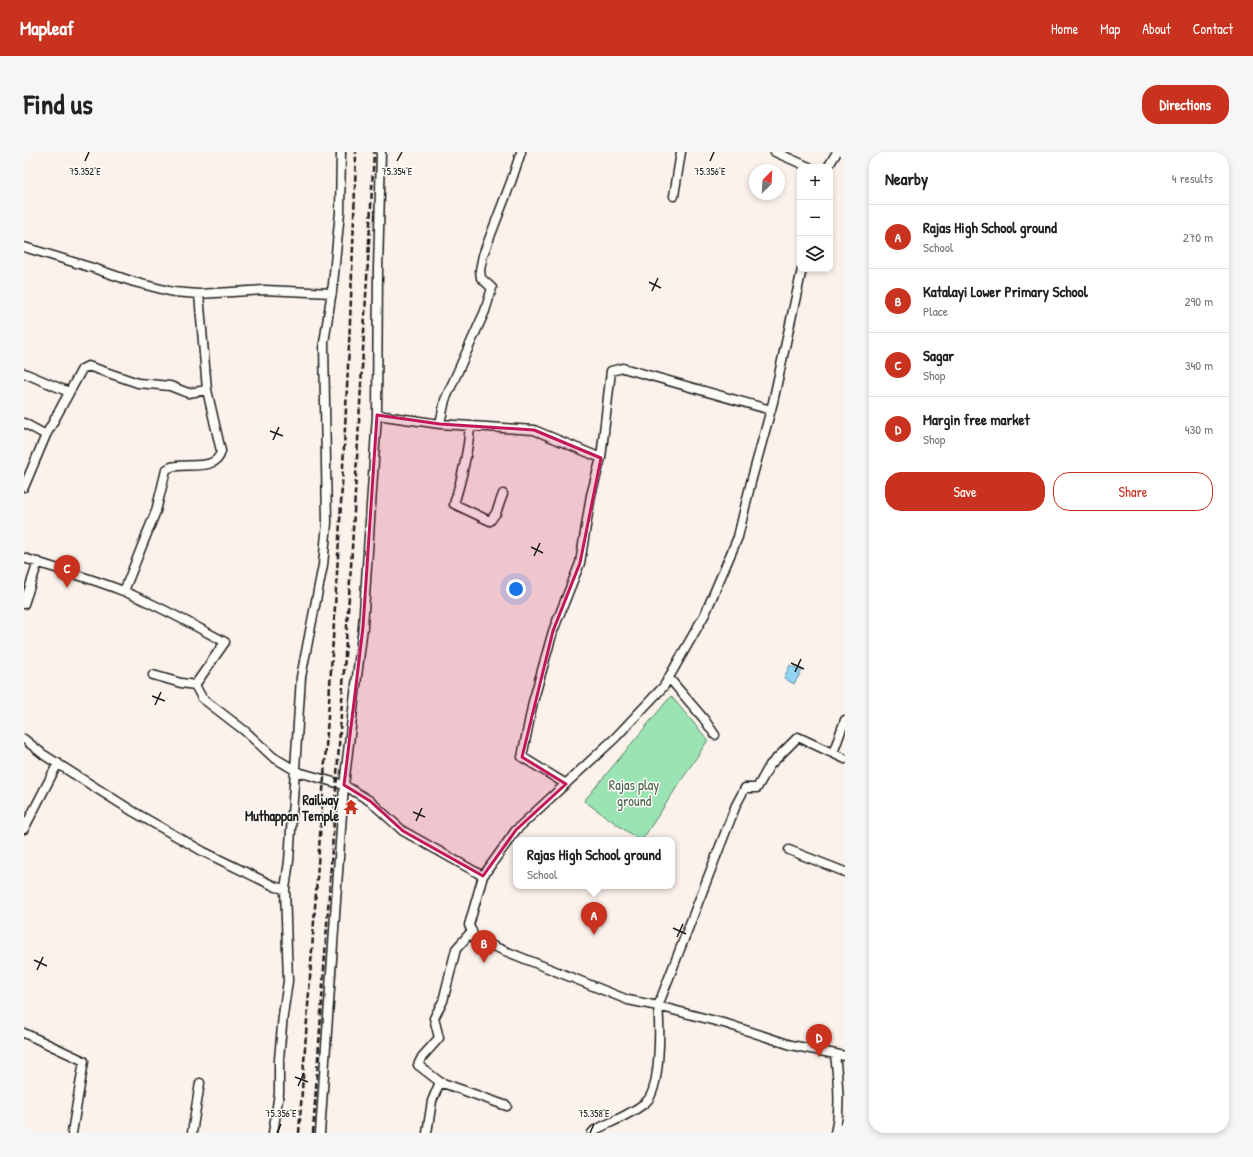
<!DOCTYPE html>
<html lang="en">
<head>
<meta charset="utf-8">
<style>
	body { margin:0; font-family:"Patrick Hand",sans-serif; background:#f6f6f6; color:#222 }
	.controls { position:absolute; right:12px; top:12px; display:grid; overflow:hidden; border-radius:8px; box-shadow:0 2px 6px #0003 }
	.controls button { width:36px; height:36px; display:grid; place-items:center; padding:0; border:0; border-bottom:1px solid #e0e0e0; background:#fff; color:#222; font:20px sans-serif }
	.compass { position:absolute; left:725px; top:12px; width:36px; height:36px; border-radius:50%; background:#fff; box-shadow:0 2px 6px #0003; rotate:24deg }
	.you { position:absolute; left:492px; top:437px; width:14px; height:14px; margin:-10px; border:3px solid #fff; border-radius:50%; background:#1a73e8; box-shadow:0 0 0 6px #1a73e833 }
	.badge { display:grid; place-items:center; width:26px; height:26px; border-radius:50%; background:#c8321e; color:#fff; font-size:13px; font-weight:700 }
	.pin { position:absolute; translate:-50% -33px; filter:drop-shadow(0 1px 2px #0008) }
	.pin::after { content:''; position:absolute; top:21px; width:14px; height:12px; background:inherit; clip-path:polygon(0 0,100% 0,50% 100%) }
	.popup { position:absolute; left:489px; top:685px; width:162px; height:52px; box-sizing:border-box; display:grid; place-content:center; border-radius:8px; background:#fff; filter:drop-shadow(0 1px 3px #0005); font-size:13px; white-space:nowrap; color:#767676 }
	.popup b { font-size:15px; color:#222 }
	.popup::after { content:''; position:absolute; left:50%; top:100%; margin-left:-8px; border:8px solid transparent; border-top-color:#fff }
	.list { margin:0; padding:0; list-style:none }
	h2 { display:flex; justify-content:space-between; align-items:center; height:52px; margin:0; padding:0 16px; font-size:17px }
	h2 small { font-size:13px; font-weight:400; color:#767676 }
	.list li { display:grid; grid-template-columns:26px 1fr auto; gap:12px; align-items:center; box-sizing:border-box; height:64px; padding:0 16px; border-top:1px solid #e0e0e0 }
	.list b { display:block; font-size:15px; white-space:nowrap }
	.list p { margin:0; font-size:13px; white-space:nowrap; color:#767676 }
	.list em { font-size:13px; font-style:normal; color:#767676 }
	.actions { display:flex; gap:8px; padding:12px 16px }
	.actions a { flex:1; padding:9px 0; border:1px solid #c8321e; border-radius:16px; text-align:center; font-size:14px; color:#c8321e }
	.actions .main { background:#c8321e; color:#fff }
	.icon { flex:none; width:22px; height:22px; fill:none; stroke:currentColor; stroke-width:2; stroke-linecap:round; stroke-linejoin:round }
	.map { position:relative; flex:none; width:821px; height:981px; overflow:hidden; border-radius:16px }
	header { display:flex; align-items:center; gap:24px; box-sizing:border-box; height:56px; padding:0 20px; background:#c8321e; color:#fff }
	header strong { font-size:19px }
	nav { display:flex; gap:22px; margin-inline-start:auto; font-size:14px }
	.intro { display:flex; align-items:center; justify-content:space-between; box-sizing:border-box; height:96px; padding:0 24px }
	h1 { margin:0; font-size:28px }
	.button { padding:10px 18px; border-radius:16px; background:#c8321e; color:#fff; font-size:14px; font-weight:700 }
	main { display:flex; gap:24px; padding:0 24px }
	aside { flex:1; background:#fff; border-radius:16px; box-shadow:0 2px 6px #0003 }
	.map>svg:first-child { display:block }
	.green { fill:#9ae3b3; stroke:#5b8068 }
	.water { fill:#91d4f3; stroke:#628a9d }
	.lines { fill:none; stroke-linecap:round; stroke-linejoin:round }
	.street-casing { stroke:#1c1c1c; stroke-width:11 }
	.street { stroke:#fdfcf7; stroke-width:8 }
	.rail { stroke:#1c1c1c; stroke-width:2.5; stroke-dasharray:6 3; stroke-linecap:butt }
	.marked { fill:#c2185b; fill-opacity:0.2; stroke:#c2185b; stroke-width:3; stroke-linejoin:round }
	.ticks { fill:none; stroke:#1c1c1c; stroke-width:1.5 }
	.labels { text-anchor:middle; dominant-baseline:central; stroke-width:3; stroke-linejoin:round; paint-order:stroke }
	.park-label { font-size:14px; fill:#486251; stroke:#fdfcf7 }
	.poi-label { font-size:14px; font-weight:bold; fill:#1c1c1c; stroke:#fdfcf7; text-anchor:end }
	.ticks-label { font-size:10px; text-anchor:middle; fill:#1c1c1c; stroke:#fdfcf7; stroke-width:3; stroke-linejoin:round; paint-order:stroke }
</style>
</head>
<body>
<header>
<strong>Mapleaf</strong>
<nav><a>Home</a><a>Map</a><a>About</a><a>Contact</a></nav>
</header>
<div class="intro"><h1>Find us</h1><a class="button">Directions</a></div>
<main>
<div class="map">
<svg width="821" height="981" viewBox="0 0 821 981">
	<rect width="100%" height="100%" fill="#fcf2ec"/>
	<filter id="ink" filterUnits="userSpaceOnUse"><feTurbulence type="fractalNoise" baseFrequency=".025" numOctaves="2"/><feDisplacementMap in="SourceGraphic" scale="8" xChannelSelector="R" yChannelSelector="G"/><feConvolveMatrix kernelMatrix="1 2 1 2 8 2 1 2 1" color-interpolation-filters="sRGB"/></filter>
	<g filter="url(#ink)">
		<!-- green -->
		<path class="green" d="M647,544L684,588L618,688H615L560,649Z"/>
		<!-- water -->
		<path class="water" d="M766,513L778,519L770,532L760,526Z"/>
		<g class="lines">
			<!-- street casing -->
			<g class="street-casing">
				<path id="street" d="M751,0L785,15
					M804,15L813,0
					M650,44L657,0
					M0,95L72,117L110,130L149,140L175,142L240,138L308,141
					M778,117L749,250L727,330L714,385L681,462L640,534L591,586L492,678L459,724L445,773L451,787L604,848L634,854L703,872L767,893L821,904
					M0,221L45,240
					M353,263L416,272L421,248L461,159L468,136L457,126L456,118L459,103L487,30L497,0
					M0,271L22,283
					M416,272L510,278L577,306L567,343L556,411L529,479L509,550L498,605L542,632
					M446,274C444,301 438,326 430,352L466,369L472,361L479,342
					M577,306L587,219L599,216L747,258
					M0,335L22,283L58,217L64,214L114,231L146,234L164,241L183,238
					M0,406C33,417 66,426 99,439C134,453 167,472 201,490L171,533L178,546L221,579L249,605L274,620L320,633L346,649L379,679L459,724
					M100,439L132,359L142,318C152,307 193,323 197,299L183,238L175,142
					M0,452L14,410
					M129,523L157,531L171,533
					M645,526L680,567L691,583
					M0,587L20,603L110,660L180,700L252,735L261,737
					M809,601L821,568
					M0,677L34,611
					M765,698L821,720
					M448,779L432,797L419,849L410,866L415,886L398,905L394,913L416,930L483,954
					M0,881L60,909L48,981
					M811,902C814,929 817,955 811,981
					M168,981L176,931
					M249,981L255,941V907L259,863L264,829L261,737L265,709L277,525L299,413L303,371L300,191L309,132L316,60L317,0
					M296,981L320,633L339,475L353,263L354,117L357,0
					M403,981L408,949L416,930
					M568,981L571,978C587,970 608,962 622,950C637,937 636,874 634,854L712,653L721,636H733L746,613L774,585L821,607"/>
			</g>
			<!-- street -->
			<use href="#street" class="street"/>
			<!-- rail -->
			<path class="rail" d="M275,981C298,654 323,327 332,0
				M289,981L327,414L350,0"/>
		</g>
	</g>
	<!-- marked area -->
	<path class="marked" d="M353,263L416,272L510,278L577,306L556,411L529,479L498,605L542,632L492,678L459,724L379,679L346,649L320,633L339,475Z"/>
	<!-- ticks -->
	<path class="ticks" d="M61,9L65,0M373,9L378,0M686,9L690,0M625,130L637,136M628,139L634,126M246,279L259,284M249,288L255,275M507,395L519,401M510,404L516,391M767,511L780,517M771,520L777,507M128,544L141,549M131,553L137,540M389,660L401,665M392,669L398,656M649,776L662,782M653,785L659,772M10,808L23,814M13,818L19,805M271,925L284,930M274,934L280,921M253,981L257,972M566,981L570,972"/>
	<!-- icons -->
	<defs>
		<g id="temple-bare" transform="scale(1.2)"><path d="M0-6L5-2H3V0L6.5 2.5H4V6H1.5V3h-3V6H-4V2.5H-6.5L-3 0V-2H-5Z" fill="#c8321e" stroke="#fdfcf7" stroke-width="2.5" paint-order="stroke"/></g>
	</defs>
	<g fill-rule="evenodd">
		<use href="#temple-bare" x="327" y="655"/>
	</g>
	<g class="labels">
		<!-- park labels -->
		<g class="park-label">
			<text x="610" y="632">Rajas play<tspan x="610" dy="16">ground</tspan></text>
		</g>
		<!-- poi labels -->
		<g class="poi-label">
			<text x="315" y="647">Railway<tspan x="315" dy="16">Muthappan Temple</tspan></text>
		</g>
	</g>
	<g class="ticks-label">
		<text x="61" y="23">75.352°E</text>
		<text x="373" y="23">75.354°E</text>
		<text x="686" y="23">75.356°E</text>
		<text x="257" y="965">75.356°E</text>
		<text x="570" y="965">75.358°E</text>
	</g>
</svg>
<div class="controls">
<button>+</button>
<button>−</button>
<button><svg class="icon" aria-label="layers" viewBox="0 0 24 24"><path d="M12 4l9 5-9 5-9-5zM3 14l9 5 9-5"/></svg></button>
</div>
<svg class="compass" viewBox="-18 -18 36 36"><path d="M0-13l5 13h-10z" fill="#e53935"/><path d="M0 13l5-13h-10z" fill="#767676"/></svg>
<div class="you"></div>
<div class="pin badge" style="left:570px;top:783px">A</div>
<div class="popup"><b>Rajas High School ground</b>School</div>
<div class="pin badge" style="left:460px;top:811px">B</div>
<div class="pin badge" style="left:43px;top:436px">C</div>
<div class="pin badge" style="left:795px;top:905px">D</div>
</div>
<aside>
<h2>Nearby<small>4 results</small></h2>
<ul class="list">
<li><span class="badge">A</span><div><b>Rajas High School ground</b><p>School</p></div><em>270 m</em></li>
<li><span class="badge">B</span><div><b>Katalayi Lower Primary School</b><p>Place</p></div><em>290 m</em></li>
<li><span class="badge">C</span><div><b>Sagar</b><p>Shop</p></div><em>340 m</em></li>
<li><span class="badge">D</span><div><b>Margin free market</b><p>Shop</p></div><em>430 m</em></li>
</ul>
<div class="actions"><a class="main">Save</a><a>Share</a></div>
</aside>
</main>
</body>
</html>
